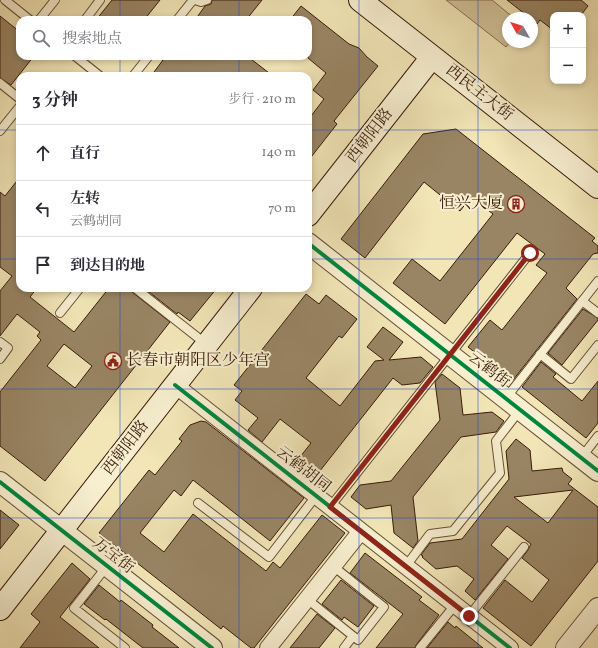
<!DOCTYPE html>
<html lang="zh">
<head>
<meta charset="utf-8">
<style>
	body { margin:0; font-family:Vollkorn,"Noto Serif SC",serif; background:#f2f2f3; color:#2b2b33 }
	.controls { position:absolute; right:12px; top:12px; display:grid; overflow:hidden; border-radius:8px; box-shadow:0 2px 6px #0003 }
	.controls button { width:36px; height:36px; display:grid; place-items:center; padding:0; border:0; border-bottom:1px solid #e1e1e2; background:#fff; color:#2b2b33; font:20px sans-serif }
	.compass { position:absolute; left:502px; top:12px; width:36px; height:36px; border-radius:50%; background:#fff; box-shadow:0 2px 6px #0003; rotate:309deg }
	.stop { position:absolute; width:12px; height:12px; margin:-9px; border:3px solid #8f2418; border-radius:50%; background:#fff }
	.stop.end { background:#8f2418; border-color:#fff; box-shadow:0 1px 4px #0008 }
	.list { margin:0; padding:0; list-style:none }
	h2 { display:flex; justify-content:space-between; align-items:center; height:52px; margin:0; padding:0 16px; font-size:17px }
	h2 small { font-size:13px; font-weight:400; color:#7c7c81 }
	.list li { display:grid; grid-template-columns:26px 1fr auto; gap:12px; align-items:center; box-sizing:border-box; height:56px; padding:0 16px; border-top:1px solid #e1e1e2 }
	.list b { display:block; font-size:15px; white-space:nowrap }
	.list p { margin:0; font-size:13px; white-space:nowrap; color:#7c7c81 }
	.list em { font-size:13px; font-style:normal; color:#7c7c81 }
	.icon { flex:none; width:22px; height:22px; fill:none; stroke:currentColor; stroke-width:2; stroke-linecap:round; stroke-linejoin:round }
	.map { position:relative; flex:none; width:598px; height:648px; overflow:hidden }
	.search { position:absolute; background:#fff; box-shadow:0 2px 6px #0003; left:16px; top:16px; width:296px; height:44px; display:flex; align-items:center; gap:10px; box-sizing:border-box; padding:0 14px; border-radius:12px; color:#7c7c81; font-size:15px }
	.panel { position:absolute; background:#fff; box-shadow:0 2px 6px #0003; left:16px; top:72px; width:296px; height:220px; border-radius:12px }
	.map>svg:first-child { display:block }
	.green { fill:#d3c39a; stroke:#866f52 }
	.building { fill:#998564; stroke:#391b0a; fill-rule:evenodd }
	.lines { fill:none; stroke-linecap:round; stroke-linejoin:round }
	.service-casing { stroke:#674e35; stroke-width:10 }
	.minor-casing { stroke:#674e35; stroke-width:18 }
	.tertiary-casing { stroke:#674e35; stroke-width:22 }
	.secondary-casing { stroke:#391b0a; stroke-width:24 }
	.service { stroke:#f7efd0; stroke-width:8 }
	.minor { stroke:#f7efd0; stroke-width:16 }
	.tertiary { stroke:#f7efd0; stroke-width:20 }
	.secondary { stroke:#f7efd0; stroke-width:22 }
	.cycleway-casing { stroke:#f7efd0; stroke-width:6 }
	.cycleway { stroke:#00873e; stroke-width:4 }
	.route { stroke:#8f2418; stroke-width:5 }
	.grid { fill:none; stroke:#1d4ed8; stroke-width:1; stroke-opacity:0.55 }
	.labels { text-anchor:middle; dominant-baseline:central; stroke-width:4; stroke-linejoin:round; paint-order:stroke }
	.street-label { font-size:16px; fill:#391b0a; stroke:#f7efd0 }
	.poi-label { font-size:16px; fill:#391b0a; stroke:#f7efd0; text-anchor:end }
</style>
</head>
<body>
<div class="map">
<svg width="598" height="648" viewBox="0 0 598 648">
	<rect width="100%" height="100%" fill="#f2e6b7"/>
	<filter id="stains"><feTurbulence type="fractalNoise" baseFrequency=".005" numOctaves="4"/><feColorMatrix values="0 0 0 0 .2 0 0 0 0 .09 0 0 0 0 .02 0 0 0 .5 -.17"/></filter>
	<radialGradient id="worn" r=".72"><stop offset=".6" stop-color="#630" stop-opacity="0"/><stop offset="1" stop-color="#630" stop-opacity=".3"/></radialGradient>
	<!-- green -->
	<path class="green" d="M446,0H492L514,18H508V42H510L506,47Z"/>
	<!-- building -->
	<path class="building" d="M112,0H160L144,20H96Z
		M212,0H262L246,20H195L205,6L211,4Z
		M507,0H581L588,6L581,15H553V30L540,20L537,24L532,20V18H530Z
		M301,6L349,44L359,48L367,57L378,66L334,121L337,124L308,161V120L324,99L313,90L326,73L308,58V20H290Z
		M0,16L20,32V56H34L11,85L0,78Z
		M166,56H247L273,76H151Z
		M456,129L595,238L592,241L598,246V253L593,254L566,288L577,299L513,380L512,379L511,381L468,347L490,320L502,330L547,273L536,265L545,254L517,233L445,324L393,283L412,259L440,281L493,214L471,197L460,211L424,182L365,258L341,239L423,134Z
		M20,177V288H37L30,297L74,332L109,288H130L132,292L170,322L45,481L0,446V392L41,340L37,336L40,332L17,314L0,336V291L12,276L0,267V192L5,196ZM64,344L92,366L75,388L47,366Z
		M144,288H217L190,321L178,312L177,314Z
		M306,294L319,304L326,295L357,319L342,338L339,336L306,378L340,406L375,361L384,360L367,347L383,327L403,342L389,360L421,357L433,367L420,383L402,385L393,378L312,481L293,466L311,443L280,419L262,442L248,430L258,418L235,400L242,391L234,385Z
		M583,309L598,318V320L562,365L548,353Z
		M541,362L556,374L553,377L582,401L598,381V423L586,438L522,387Z
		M442,374L460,388L463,415L492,412L504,421L496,432L461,437L413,497L418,541L413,548L394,533L391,505L366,509L351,497L360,485L391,481L440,420L435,382Z
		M201,421L206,422L304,498L270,541L193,480L181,496L174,490L140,533L164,552L193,514L266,571L273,562L280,568L322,515L345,533L254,648H251L223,626L221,629L99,533L149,470L155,475L182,441L179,439L190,425Z
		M516,439L530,450L532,471L562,468L563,472L572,479L568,484L598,507V561L531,646L483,608L505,580L532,602L549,580L522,558L528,550L531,544L507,526L491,545L508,559L475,600L465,591L474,579L457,566L436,569L422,557L423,556L421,555L430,543L462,539L509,479L506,451ZM573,490L548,523L514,497Z
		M0,510L19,525L0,549Z
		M365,553L422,597L419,600L439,615L416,645L415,648H376L403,614L350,573Z
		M72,563L90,579L60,617L99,648H20L40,622L31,614Z
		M341,580L374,606L358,627L344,617L342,620L322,604Z
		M99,585L120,602L121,600L153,625L152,627L179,648H143L106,619L105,620L84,604Z
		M317,614L335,628L319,648H290Z
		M448,622L455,628L456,626L483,648H427Z"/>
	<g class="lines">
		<!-- service casing -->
		<g class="service-casing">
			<path id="service" d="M5,0L30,20
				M195,0L201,2L207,0
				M39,20L55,0
				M85,20L100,0
				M177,20L193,0
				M75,56L100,76
				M133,76L149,56
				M0,83L20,99
				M0,131L20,106
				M135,288L206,344
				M582,301L598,313
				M60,313L80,288
				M0,342L8,348L0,359
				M540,354L571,379L598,345
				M506,398L598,281
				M581,458L598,436
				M198,503L269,557L316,496
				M330,507L530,253
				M107,566L74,608L125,648
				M406,566L430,534L453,531L500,473L496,441L520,410
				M307,599L358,640L384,607L333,566
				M469,616L524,547
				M344,648L353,636
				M420,648L455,605"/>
		</g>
		<!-- minor casing -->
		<g class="minor-casing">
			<path id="minor" d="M175,385L510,648
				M268,648L361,531"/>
		</g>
		<!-- tertiary casing -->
		<g class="tertiary-casing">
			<path id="tertiary" d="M308,243L598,471
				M0,482L212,648
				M566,648L598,608"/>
		</g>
		<!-- secondary casing -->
		<g class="secondary-casing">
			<path id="secondary" d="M360,0L598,187
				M308,215L432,57
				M0,609L251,288"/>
		</g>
		<!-- service -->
		<use href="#service" class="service"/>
		<!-- minor -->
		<use href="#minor" class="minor"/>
		<!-- tertiary -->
		<use href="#tertiary" class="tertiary"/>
		<!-- secondary -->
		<use href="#secondary" class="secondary"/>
		<!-- cycleway casing -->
		<g class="cycleway-casing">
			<path id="cycleway" d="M308,243L598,471
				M175,385L510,648
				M0,482L212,648"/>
		</g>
		<!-- cycleway -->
		<use href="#cycleway" class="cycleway"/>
	</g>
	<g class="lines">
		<!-- route -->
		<path class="route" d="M469,616L330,507L530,253"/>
	</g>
	<!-- grid -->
	<path class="grid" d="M120,0V20M239,0V20M359,0V648M478,0V648M120,56V76M239,56V76M0,130H20M308,130H598M0,259H20M308,259H598M120,288V648M239,288V648M0,389H598M0,518H598"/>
	<!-- icons -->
	<defs>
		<g id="building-ring" transform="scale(0.9)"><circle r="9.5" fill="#f7efd0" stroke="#8f2418" stroke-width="1.5"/><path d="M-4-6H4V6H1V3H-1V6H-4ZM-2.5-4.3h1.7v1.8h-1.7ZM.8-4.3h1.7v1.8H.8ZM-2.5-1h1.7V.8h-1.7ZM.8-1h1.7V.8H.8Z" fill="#8f2418"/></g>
		<g id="civic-ring" transform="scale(0.9)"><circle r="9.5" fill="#f7efd0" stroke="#8f2418" stroke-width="1.5"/><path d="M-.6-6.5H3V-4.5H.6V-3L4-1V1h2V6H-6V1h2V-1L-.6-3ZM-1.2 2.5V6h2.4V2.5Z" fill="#8f2418"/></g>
	</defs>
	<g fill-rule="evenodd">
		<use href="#building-ring" x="516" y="204"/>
		<use href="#civic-ring" x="113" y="361"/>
	</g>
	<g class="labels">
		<!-- street labels -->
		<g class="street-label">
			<text transform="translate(479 93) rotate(38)">西民主大街</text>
			<text transform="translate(370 136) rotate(-52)">西朝阳路</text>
			<text transform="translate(489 370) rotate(38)">云鹤街</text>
			<text transform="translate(126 448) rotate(-52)">西朝阳路</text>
			<text transform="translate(303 470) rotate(38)">云鹤胡同</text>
			<text transform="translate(113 556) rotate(38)">万宝街</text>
		</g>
		<!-- poi labels -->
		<g class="poi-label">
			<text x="503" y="204">恒兴大厦</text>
			<text x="126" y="361" text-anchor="start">长春市朝阳区少年宫</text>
		</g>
	</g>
	<rect width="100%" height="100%" filter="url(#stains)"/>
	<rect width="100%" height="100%" fill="url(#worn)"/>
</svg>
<div class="controls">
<button>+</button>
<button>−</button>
</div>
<svg class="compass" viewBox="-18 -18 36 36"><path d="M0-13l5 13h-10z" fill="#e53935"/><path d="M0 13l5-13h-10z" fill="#7c7c81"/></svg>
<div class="stop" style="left:530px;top:253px"></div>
<div class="stop end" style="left:469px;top:616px"></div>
<div class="search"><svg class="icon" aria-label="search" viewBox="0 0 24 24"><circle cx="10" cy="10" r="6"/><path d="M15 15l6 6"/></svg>搜索地点</div>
<section class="panel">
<h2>3 分钟<small>步行 · 210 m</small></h2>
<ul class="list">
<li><svg class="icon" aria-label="ahead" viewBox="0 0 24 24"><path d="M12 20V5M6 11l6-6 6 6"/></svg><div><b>直行</b></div><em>140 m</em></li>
<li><svg class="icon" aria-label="left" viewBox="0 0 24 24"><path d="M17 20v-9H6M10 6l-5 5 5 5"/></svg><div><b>左转</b><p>云鹤胡同</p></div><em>70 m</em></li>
<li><svg class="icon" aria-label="arrive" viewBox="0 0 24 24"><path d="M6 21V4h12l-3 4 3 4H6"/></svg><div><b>到达目的地</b></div></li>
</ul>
</section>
</div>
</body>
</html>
